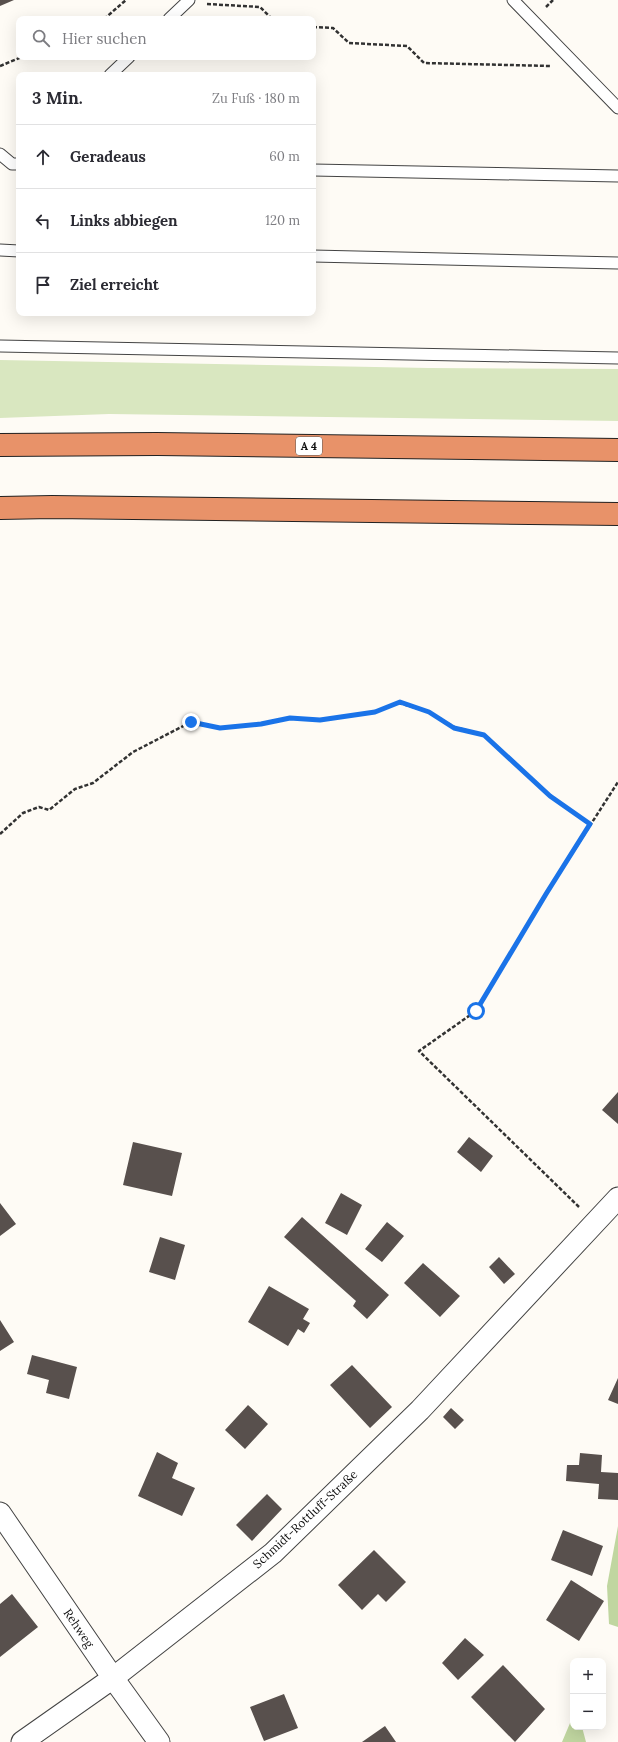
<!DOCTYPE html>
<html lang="de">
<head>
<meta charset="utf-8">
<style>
	body { margin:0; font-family:Lora,serif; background:#f7f7f7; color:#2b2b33 }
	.controls { position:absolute; right:12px; bottom:12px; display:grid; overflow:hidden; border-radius:8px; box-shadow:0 4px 16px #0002 }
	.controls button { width:36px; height:36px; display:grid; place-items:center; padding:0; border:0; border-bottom:1px solid #e1e1e2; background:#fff; color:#2b2b33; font:20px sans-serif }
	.stop { position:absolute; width:12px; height:12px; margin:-9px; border:3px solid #1a73e8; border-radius:50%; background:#fff }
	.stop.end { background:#1a73e8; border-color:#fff; box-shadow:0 1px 4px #0008 }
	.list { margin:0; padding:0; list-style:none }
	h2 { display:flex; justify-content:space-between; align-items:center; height:52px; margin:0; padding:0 16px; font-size:17px }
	h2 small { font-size:13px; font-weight:400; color:#7c7c81 }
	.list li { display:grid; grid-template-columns:26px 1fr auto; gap:12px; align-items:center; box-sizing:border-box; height:64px; padding:0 16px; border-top:1px solid #e1e1e2 }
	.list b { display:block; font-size:15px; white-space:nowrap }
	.list em { font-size:13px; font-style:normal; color:#7c7c81 }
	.icon { flex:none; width:22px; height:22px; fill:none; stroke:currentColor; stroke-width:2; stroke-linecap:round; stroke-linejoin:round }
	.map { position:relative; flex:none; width:618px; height:1742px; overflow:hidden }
	.search { position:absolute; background:#fff; box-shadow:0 4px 16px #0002; left:16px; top:16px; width:300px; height:44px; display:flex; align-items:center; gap:10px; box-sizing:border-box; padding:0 14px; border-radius:8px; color:#7c7c81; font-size:15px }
	.panel { position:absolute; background:#fff; box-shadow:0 4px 16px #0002; left:16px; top:72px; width:300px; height:244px; border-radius:8px }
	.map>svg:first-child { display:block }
	.green { fill:#d9e7c0 }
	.forest { fill:#c0d6a0 }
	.building { fill:#58504d }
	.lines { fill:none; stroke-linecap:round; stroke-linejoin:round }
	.service-casing { stroke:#434343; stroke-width:13 }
	.minor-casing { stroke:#434343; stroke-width:23 }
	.motorway-casing { stroke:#212121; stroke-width:24 }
	.path { stroke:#323232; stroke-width:2.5; stroke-dasharray:4 2; stroke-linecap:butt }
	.service { stroke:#fff; stroke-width:11 }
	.minor { stroke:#fff; stroke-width:21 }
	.motorway { stroke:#e89269; stroke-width:22 }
	.route { stroke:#1a73e8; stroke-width:5 }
	.labels { text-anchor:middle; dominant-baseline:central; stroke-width:4; stroke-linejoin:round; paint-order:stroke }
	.shield { fill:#fff; stroke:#585858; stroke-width:1 }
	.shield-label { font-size:11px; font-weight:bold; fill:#101010 }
	.street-label { font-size:12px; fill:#101010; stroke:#fff }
</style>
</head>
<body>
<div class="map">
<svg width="618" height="1742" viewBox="0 0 618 1742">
	<rect width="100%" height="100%" fill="#fefbf5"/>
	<!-- green -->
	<path class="green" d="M0,360L429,368L618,369V421L109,414L0,418Z"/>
	<!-- forest -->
	<path class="forest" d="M618,1526V1627L609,1624L607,1586Z
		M573,1716V1727H582L586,1742H562Z"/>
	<!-- building -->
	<path class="building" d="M0,0H14L0,6Z
		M618,1092V1124L602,1110Z
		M469,1137L493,1156L481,1172L457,1152Z
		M133,1142L182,1153L172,1196L123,1185Z
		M341,1193L362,1205L347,1235L325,1223Z
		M0,1203L16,1224L0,1236Z
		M302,1217L389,1295L367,1319L353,1306L356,1301L284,1237Z
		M387,1222L404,1236L382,1262L365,1249Z
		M160,1237L185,1245L175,1280L149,1272Z
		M499,1257L515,1274L504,1284L489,1267Z
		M423,1263L460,1296L440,1317L404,1283Z
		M269,1286L309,1309L303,1319L310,1323L304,1333L298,1329L288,1346L248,1322Z
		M0,1320L14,1342L0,1351Z
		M32,1355L77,1367L69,1399L46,1393L49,1380L27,1374Z
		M352,1365L392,1407L370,1428L330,1385Z
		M618,1378V1404L608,1400Z
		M248,1405L268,1424L245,1449L225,1430Z
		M451,1408L464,1420L455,1429L443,1417Z
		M157,1452L178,1463L172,1478L195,1488L182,1516L138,1496Z
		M580,1453L602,1455L601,1472L618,1473V1500L598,1499L599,1484L566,1481L567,1465H579Z
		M267,1494L282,1509L252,1541L236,1525Z
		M563,1530L603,1546L592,1576L551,1560Z
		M374,1550L406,1582L386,1602L378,1594L362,1610L338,1585Z
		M571,1580L604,1601L579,1641L546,1620Z
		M12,1594L38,1627L0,1657V1604Z
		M465,1638L484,1655L458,1680L442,1663Z
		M503,1665L545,1709L515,1742L471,1697Z
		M284,1694L298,1728L264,1741L250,1707Z
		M385,1726L396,1742H362Z"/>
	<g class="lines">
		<!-- service casing -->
		<g class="service-casing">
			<path id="service" d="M513,0L618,108
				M169,19L189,0
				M110,75L129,57
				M0,154L12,164H19
				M313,170L618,176
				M0,250L19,251
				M313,256L618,263
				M0,346L618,358"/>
		</g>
		<!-- minor casing -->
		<g class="minor-casing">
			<path id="minor" d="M0,1513L113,1678L159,1742
				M22,1742L113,1678L273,1553L420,1410L618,1198"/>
		</g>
		<!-- motorway casing -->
		<g class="motorway-casing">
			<path id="motorway" d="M0,445L157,444L618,450
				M0,508L52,507L618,514"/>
		</g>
		<!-- path -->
		<path class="path" d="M207,4L260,7L272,19
			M546,7L553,0
			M104,19L126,0
			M313,27L333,28L349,43L407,46L424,63L551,66
			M0,66L22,57
			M0,834L23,813L39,807L49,810L75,789L93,783L133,752L191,722L219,728L261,724L290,718L320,720L375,712L399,703L429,712L454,727L484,735L550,796L590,824
			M579,1207L419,1051L476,1011L546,894L618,782"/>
		<!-- service -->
		<use href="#service" class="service"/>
		<!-- minor -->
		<use href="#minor" class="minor"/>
		<!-- motorway -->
		<use href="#motorway" class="motorway"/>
	</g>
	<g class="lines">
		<!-- route -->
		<path class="route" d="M191,722L220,728L261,724L290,718L320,720L375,712L400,702L429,712L454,728L484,735L550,796L590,824L546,894L476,1011"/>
	</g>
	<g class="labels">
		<!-- shield labels -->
		<rect class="shield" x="296" y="437" width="26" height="18" rx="3"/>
		<g class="shield-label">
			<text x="309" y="446">A 4</text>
		</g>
		<!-- street labels -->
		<g class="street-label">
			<text transform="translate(305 1519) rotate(-43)">Schmidt-Rottluff-Straße</text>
			<text transform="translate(79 1628) rotate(56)">Rehweg</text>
		</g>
	</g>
</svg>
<div class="controls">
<button>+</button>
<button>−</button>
</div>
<div class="stop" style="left:476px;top:1011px"></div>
<div class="stop end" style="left:191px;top:722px"></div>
<div class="search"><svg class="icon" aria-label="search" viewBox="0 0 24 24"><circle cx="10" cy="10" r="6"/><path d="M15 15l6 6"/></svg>Hier suchen</div>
<section class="panel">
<h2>3 Min.<small>Zu Fuß · 180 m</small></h2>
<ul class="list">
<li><svg class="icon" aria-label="ahead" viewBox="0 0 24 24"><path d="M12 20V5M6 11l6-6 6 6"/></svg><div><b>Geradeaus</b></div><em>60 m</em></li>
<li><svg class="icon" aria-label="left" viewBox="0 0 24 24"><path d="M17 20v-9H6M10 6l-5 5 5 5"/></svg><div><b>Links abbiegen</b></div><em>120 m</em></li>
<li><svg class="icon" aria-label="arrive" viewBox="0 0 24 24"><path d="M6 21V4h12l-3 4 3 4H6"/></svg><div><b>Ziel erreicht</b></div></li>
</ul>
</section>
</div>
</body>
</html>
